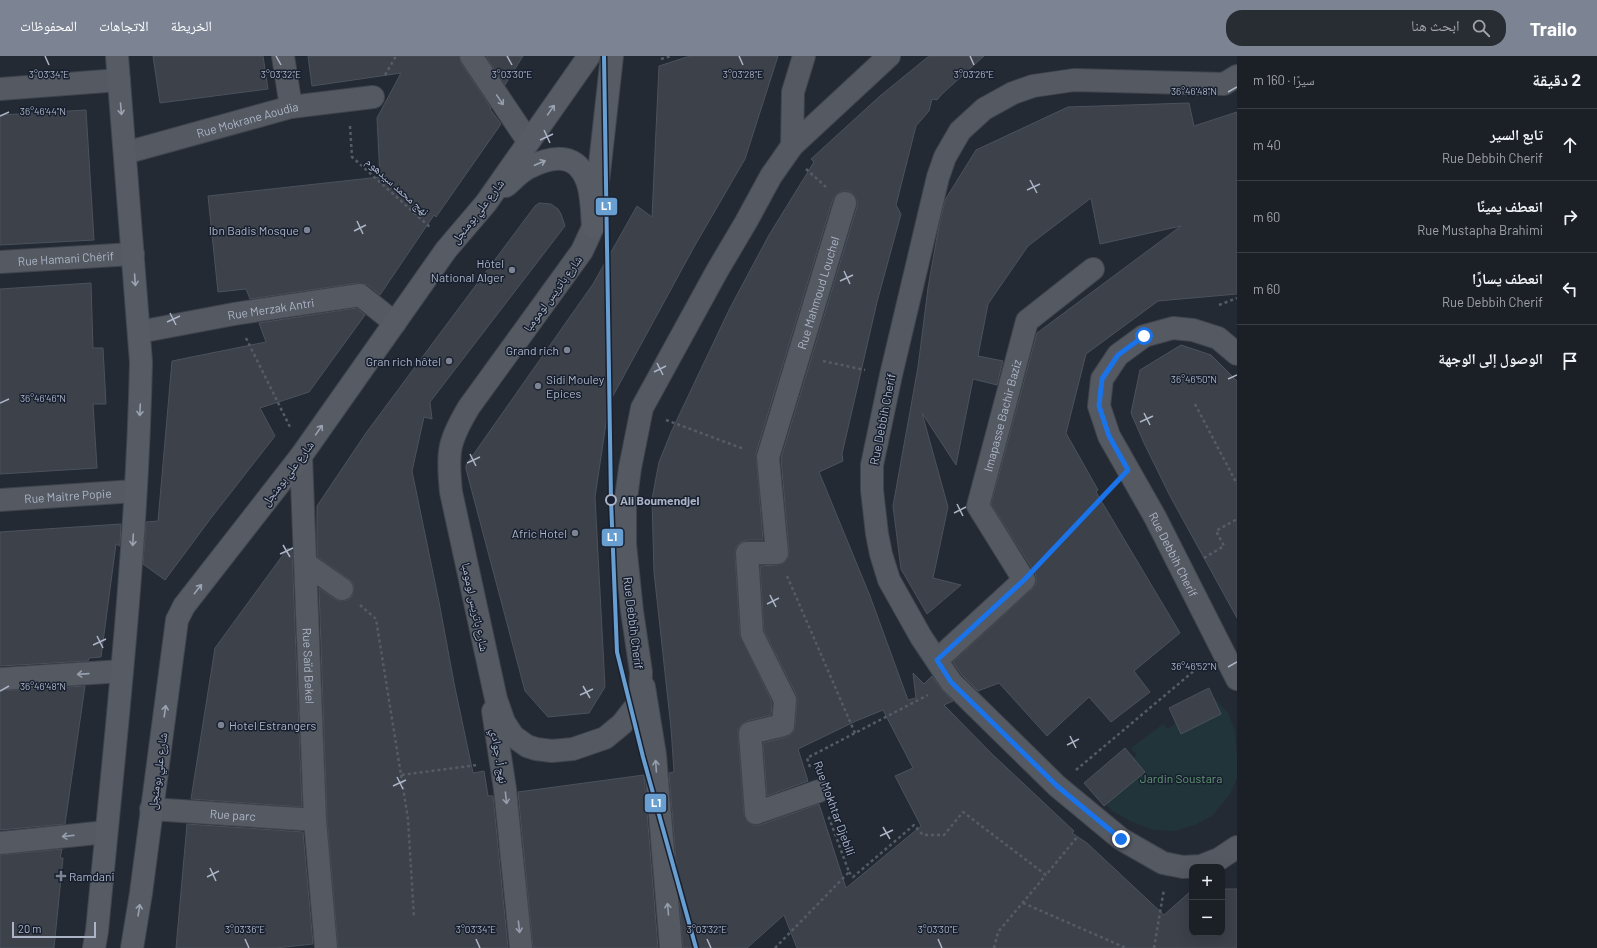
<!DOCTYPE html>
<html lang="ar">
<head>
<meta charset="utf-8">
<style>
	body { margin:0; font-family:Barlow,"Noto Naskh Arabic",sans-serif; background:#282d33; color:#f1f3f6; direction:rtl }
	.controls { position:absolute; right:12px; bottom:12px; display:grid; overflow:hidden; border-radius:8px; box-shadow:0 4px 16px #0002 }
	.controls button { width:36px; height:36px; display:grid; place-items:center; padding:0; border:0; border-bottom:1px solid #393e44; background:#1b2027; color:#f1f3f6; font:20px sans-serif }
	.scale { position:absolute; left:12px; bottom:10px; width:84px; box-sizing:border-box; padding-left:4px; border:2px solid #acb5c7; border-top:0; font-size:11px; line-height:14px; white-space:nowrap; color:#acb5c7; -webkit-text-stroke:3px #18202f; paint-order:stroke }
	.stop { position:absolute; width:12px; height:12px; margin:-9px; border:3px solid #1a73e8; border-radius:50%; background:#fff }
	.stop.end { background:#1a73e8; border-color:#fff; box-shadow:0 1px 4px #0008 }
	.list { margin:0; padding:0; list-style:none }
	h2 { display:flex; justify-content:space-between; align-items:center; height:52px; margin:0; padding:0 16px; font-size:17px }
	h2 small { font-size:13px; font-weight:400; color:#a0a3a7 }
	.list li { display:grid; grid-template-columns:26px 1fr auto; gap:12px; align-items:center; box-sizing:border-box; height:72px; padding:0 16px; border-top:1px solid #393e44 }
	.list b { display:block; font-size:15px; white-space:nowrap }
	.list p { margin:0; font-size:13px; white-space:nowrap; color:#a0a3a7 }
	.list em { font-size:13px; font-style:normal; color:#a0a3a7 }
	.icon { flex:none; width:22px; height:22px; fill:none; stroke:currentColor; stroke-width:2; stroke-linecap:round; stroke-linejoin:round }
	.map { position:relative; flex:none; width:1237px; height:892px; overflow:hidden; direction:ltr }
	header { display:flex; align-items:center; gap:24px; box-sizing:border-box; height:56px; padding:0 20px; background:#7c8494; color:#fff }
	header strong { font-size:19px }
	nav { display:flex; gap:22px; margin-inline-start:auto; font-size:14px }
	.search { width:280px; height:36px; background:#282d33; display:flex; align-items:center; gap:10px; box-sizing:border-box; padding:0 14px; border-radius:16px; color:#a0a3a7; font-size:15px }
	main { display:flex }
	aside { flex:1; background:#1b2027 }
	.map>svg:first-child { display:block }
	.green { fill:#21343a }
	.building { fill:#3c414a; stroke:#4b525c; fill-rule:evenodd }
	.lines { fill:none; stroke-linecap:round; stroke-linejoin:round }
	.minor-casing { stroke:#40454d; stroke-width:24 }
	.major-casing { stroke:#414750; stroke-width:24 }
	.path { stroke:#565c65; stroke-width:2.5; stroke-dasharray:3 3; stroke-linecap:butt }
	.minor { stroke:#545962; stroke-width:22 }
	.major { stroke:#565b64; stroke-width:22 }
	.metro-1-casing { stroke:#18202f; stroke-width:7 }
	.metro-1 { stroke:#699ed1; stroke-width:4 }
	.oneway { stroke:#969eae }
	.oneway2 { stroke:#9ba3b3 }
	.route { stroke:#1a73e8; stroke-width:5 }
	.ticks { fill:none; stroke:#acb5c7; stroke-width:1.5 }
	.poi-dot { fill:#7c8494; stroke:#18202f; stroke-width:1.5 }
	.stop-dot { fill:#18202f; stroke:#acb5c7; stroke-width:2 }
	.labels { text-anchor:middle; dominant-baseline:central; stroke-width:3; stroke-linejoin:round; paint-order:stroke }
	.street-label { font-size:12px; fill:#acb5c7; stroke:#18202f }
	.poi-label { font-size:12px; fill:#acb5c7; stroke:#18202f; text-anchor:end }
	.stop-label { font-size:12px; font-weight:bold; fill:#acb5c7; stroke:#18202f; text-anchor:start }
	.park-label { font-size:12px; fill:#619a72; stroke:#18202f }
	.ticks-label { font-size:10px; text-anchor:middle; fill:#acb5c7; stroke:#18202f; stroke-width:3; stroke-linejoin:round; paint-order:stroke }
	.line-badge { stroke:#18202f; stroke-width:1.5 }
	.badge-label { font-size:11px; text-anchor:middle; font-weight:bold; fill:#fff }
</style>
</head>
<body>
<header>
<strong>Trailo</strong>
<div class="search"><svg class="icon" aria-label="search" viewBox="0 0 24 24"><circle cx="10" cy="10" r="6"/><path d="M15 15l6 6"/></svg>ابحث هنا</div>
<nav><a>الخريطة</a><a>الاتجاهات</a><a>المحفوظات</a></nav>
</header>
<main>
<aside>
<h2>2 دقيقة<small>سيرًا · 160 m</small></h2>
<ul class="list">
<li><svg class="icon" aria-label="ahead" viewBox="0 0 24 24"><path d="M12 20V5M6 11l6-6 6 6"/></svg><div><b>تابع السير</b><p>Rue Debbih Cherif</p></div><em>40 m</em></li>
<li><svg class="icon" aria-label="right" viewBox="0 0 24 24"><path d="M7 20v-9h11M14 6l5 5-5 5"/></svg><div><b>انعطف يمينًا</b><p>Rue Mustapha Brahimi</p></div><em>60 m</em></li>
<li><svg class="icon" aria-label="left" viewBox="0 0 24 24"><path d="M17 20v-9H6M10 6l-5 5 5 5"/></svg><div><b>انعطف يسارًا</b><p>Rue Debbih Cherif</p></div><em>60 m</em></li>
<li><svg class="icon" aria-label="arrive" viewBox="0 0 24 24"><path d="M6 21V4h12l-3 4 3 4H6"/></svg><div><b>الوصول إلى الوجهة</b></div></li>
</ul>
</aside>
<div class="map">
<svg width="1237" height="892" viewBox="0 0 1237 892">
	<rect width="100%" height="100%" fill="#242a34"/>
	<!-- green -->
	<path class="green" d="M1212,640L1228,657L1235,675L1237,700V722L1230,738L1212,760L1195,769L1175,775L1153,774L1130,765L1111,754L1094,735L1137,699L1131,692L1163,668L1168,673Z"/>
	<!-- building -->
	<path class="building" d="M153,0H263L268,33L160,47Z
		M308,0H459L461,7L491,52L490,53L501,68L436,161L434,159L380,239L368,229L358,227L250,243L246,233L218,236L208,140L380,121L377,62L401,17L312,30Z
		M486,0H523L505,29Z
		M690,0H778L745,103L694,191L609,347L595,441L605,631L589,657L548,661L525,635L466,413V409L593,228L637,150L652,161L659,10Z
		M929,0H984L942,38L937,44L932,43L929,55L916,70L896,149L901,158L877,246L842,398L843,405L819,416L870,540L908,644L916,642L913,617L924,628L932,620L941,633L953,645L944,649L992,698L1074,775L1072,777L1087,787L1164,859L1192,834V877H1222V833H1237V892H797L784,859L747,892H683L669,717L674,716L671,672L654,516L652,443L659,406L672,374L730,252L769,179L814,106L811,103L880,40ZM843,135H849L854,139L857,145V151L781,402L789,496L788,502L784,507L777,509L760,510L764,575L796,638L797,645L795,670L793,677L786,681L763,687L767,740L808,725L798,693L856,665L883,654L913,712L895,720L921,770L846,832L819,748L760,769H753L747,765L744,758L738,678V673L742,668L747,665L771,659L772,646L740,579L735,498L736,491L741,486L747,484H763L756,397L833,143L837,138Z
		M1189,47L1194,70L1237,56V238L1158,245L1086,298L1066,377L1098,434L1096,436L1180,577L1134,615L1150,636L1111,666L1089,641L1047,680L999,627L978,635L961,618L953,606L1032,533L1036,528V522L1035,517L991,448L1037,277L1181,170L1100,188L1091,142L1028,190L988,248L978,300L1003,305L997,329L973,323L956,409L922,357L948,451L933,522L961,529L927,558L901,513L893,450L918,311L928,232L938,175L945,144L976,94L1068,51Z
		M86,54L94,184L0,189V59Z
		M539,147L551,148L558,153L561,158L565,170L430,346L432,363L424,361L412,415L439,546L454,627L473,717L484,715L488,740H493L508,892H338L327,763L319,532L335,543L341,545L348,544L352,540L354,534L353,527L349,523L317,501V450L366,377L441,276L535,150Z
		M91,227L93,292H103L106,348H93L97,412L0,418V233Z
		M356,252L365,259L309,336L260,352L275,380L211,462L165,524L143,508L146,466L158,465L172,305L266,286L259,267Z
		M1181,289L1211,299L1237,325V562L1170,440L1144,387L1131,357L1140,314Z
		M121,468L120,490L116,488L101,601L89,602L88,605L0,610V476Z
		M288,492L292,495L302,751L191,743L215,592Z
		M85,630L65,768L0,774V635Z
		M1209,632L1221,658L1181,678L1169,652Z
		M1125,692L1145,716L1104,750L1084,727Z
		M644,719L658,892H533L518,736Z
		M187,768L303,776L313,888L276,892H176Z
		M62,793L60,802H63L54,892H0V799Z"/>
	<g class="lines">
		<!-- minor casing -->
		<g class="minor-casing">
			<g id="minor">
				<path d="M283,0L291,51"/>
				<path d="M471,0L528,85"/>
				<path d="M1237,20L1224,28L1074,24L1033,30L1013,37L984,53L960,75L945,101L938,121L891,319L872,409V434L877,478L881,498L889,524L921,581L951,626L1057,730L1121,783L1163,807L1183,811L1201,810L1219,803L1237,791"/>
				<path d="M0,33L119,24"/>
				<path d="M792,90L793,36L804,0"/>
				<path id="s1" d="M125,97L291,51L373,41"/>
				<path d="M593,171L582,195L469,351C448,386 447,396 451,436L496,643L504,666L513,680L527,690L536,693L552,695L573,693L605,682L622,668L640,645L641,616L632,555L625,488V450L630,412L642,352L717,215L746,166L771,120L792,90L889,0"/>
				<path id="s2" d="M0,206L133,198"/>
				<path id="s3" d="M139,276L234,258L360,239L395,267"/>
				<path id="s4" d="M1237,298L1218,282L1193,274L1173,272L1144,280L1118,299L1102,323L1099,350L1109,380L1155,461L1237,623"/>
				<path id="s5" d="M301,400L315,764L326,892"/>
				<path id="s6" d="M0,444L135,435"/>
				<path d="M306,508L342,533"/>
				<path id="s7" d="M937,604L1024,524L978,450L1027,265L1093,213"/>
				<path d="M0,623L122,615"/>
				<path d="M644,631L655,699L671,892"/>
				<path d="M493,655L505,733L521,892"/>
				<path id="s8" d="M819,735L756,757L750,677L783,669L785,644L752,578L747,497H777L768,401L845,147"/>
				<path id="s9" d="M151,753L315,764"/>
				<path d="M0,787L106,776"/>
			</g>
		</g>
		<!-- major casing -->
		<g class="major-casing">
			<path id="major" d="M506,130C513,124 520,116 528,112C553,99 578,96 588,128C592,141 592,157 593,171
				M596,144L612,0
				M94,892L97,875C115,686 137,496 141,306L117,0
				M132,892L141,837L177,564L184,550L301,400L446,194L486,147L589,0"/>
		</g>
		<!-- path -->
		<path class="path" d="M661,3L671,0
			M385,19L396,0
			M350,70L352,101L431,172
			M806,113L826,131
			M1219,249L1237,242
			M246,282L290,371
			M823,305L865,314
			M1195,348L1237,428
			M666,364L744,393
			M1204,502L1224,490L1216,475L1237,463
			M1042,505L1110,433
			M787,520L855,677
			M360,549L376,563L401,719L477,709
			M810,711L807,702L928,639
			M1076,714L1201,609
			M401,719L408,763L414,862
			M849,816L853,821L914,769L923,779H944L963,756L1046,819L1078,780
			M1023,847L1126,892
			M775,892L849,816L828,759
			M994,892L998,876L1046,819
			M1154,892L1164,833"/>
		<!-- minor -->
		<use href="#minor" class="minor"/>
		<!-- major -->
		<use href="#major" class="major"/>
		<!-- metro-1 casing -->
		<g class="metro-1-casing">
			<path id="metro-1" d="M604,0L611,444L617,596L643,701L696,892"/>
		</g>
		<!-- metro-1 -->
		<use href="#metro-1" class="metro-1"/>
	</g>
	<!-- one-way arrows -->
	<defs><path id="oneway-shaft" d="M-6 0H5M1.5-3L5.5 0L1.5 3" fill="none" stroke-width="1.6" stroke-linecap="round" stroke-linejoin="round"/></defs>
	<g class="oneway">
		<use href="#oneway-shaft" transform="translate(500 44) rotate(56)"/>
		<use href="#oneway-shaft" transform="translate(83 618) rotate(176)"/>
		<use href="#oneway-shaft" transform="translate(656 710) rotate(-94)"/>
		<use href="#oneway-shaft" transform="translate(506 742) rotate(84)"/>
		<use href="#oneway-shaft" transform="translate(68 780) rotate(174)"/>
		<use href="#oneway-shaft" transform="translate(668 853) rotate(-95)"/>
		<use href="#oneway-shaft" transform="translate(519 871) rotate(84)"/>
	</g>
	<g class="oneway2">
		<use href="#oneway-shaft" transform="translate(121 53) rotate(85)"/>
		<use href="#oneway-shaft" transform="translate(551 54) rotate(-55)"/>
		<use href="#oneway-shaft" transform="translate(540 107) rotate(-23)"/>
		<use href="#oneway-shaft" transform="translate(135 224) rotate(86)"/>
		<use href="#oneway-shaft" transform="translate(140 354) rotate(93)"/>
		<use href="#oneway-shaft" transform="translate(319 374) rotate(-55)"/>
		<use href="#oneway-shaft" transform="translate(133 484) rotate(93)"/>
		<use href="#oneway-shaft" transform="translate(198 533) rotate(-52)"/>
		<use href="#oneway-shaft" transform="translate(165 655) rotate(-82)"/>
		<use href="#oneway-shaft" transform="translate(139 854) rotate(-81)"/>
	</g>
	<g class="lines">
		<!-- route -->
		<path class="route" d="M1121,783L1057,730L951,626L937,604L1024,524L1128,414L1109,380L1099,350L1102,323L1118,299L1144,280"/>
	</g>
	<!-- ticks -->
	<path class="ticks" d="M45,0L49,9M276,0L281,9M507,0L512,9M739,0L743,9M970,0L974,9M1228,36L1237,31M0,60L9,56M544,74L550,87M540,84L553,78M1030,124L1037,137M1027,134L1040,128M357,165L363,178M354,175L366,169M844,215L850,228M840,225L853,219M170,257L176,269M167,266L180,260M657,307L663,319M654,316L666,310M1228,323L1237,319M0,347L9,343M1144,357L1150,369M1140,366L1153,360M470,398L476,410M467,407L480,401M957,448L963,460M954,457L966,451M283,489L290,501M280,498L293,492M770,539L776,551M767,548L779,542M97,580L103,592M93,589L106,583M1228,611L1237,606M583,630L590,642M0,635L9,630M580,639L593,633M1070,680L1076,692M1067,689L1079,683M397,721L403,733M393,730L406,724M883,771L890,783M880,780L893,774M210,812L216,825M207,821L219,815M245,883L249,892M476,883L480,892M707,883L711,892M938,883L942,892"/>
	<!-- markers -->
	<g class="poi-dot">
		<circle cx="307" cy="174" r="4"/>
		<circle cx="512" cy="214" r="4"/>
		<circle cx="567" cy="294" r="4"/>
		<circle cx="449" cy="305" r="4"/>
		<circle cx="538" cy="330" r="4"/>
		<circle cx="575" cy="477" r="4"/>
		<circle cx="221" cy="669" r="4"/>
		<path d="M59 814h4v4h4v4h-4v4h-4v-4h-4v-4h4z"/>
	</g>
	<circle class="stop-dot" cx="611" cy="444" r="5"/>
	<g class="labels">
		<!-- street labels -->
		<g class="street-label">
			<text stroke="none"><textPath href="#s1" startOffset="127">Rue Mokrane Aoudia</textPath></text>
			<text transform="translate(398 130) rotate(42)">نهج محمد سيدهوم</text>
			<text transform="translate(477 155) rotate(-52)">شارع علي بومنجل</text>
			<text stroke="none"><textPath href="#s2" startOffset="66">Rue Hamani Chérif</textPath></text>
			<text transform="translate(552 237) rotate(-54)">شارع باتريس لومومبا</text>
			<text stroke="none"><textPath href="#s8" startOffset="659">Rue Mahmoud Louchel</textPath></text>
			<text stroke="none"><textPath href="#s3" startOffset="134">Rue Merzak Antri</textPath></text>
			<text stroke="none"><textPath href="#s7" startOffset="299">Imapasse Bachir Baziz</textPath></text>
			<text transform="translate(882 363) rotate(-79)">Rue Debbih Cherif</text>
			<text transform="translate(287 417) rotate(-53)">شارع علي بومنجل</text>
			<text stroke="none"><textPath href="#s6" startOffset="68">Rue Maitre Popie</textPath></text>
			<text stroke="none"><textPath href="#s4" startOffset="356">Rue Debbih Cherif</textPath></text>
			<text transform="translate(476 551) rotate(78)">شارع باتريس لومومبا</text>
			<text transform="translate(634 567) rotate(83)">Rue Debbih Cherif</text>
			<text stroke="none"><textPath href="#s5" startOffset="210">Rue Saïd Bekel</textPath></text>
			<text transform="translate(500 700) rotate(81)">نهج أ. جوادي</text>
			<text transform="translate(157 715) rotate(-82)">شارع علي بومنجل</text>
			<text transform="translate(835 752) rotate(70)">Rue Mokhtar Djebili</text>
			<text stroke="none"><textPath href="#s9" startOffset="82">Rue parc</textPath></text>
		</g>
		<!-- poi labels -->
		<g class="poi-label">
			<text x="299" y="174">Ibn Badis Mosque</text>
			<text x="504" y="207">Hôtel<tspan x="504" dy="14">National Alger</tspan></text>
			<text x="559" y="294">Grand rich</text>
			<text x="441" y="305">Gran rich hôtel</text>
			<text x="546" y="323" text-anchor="start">Sidi Mouley<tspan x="546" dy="14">Epices</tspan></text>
			<text x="567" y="477">Afric Hotel</text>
			<text x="229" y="669" text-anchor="start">Hotel Estrangers</text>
			<text x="69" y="820" text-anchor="start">Ramdani</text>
		</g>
		<!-- stop labels -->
		<g class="stop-label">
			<text x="620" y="444">Ali Boumendjel</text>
		</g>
		<!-- park labels -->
		<g class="park-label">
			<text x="1181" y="722">Jardin Soustara</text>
		</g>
	</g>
	<g class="ticks-label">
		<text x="49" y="22">3°03'34"E</text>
		<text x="281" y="22">3°03'32"E</text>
		<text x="512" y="22">3°03'30"E</text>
		<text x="743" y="22">3°03'28"E</text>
		<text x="974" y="22">3°03'26"E</text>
		<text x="1194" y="39">36°46'48"N</text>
		<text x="43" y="59">36°46'44"N</text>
		<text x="1194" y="327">36°46'50"N</text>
		<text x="43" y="346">36°46'46"N</text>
		<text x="1194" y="614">36°46'52"N</text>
		<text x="43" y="634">36°46'48"N</text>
		<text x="245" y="877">3°03'36"E</text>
		<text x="476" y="877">3°03'34"E</text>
		<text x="707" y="877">3°03'32"E</text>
		<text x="938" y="877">3°03'30"E</text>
	</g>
	<g class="line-badge">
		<rect x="595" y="141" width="23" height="19" rx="4" fill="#699ed1"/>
		<rect x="601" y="472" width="23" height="19" rx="4" fill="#699ed1"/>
		<rect x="644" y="737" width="23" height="20" rx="4" fill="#699ed1"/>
	</g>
	<g class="badge-label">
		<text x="606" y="154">L1</text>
		<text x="612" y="485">L1</text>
		<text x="656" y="751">L1</text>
	</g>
</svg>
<div class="controls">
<button>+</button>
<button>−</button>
</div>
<div class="scale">20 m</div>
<div class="stop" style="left:1144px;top:280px"></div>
<div class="stop end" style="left:1121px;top:783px"></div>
</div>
</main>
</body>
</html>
